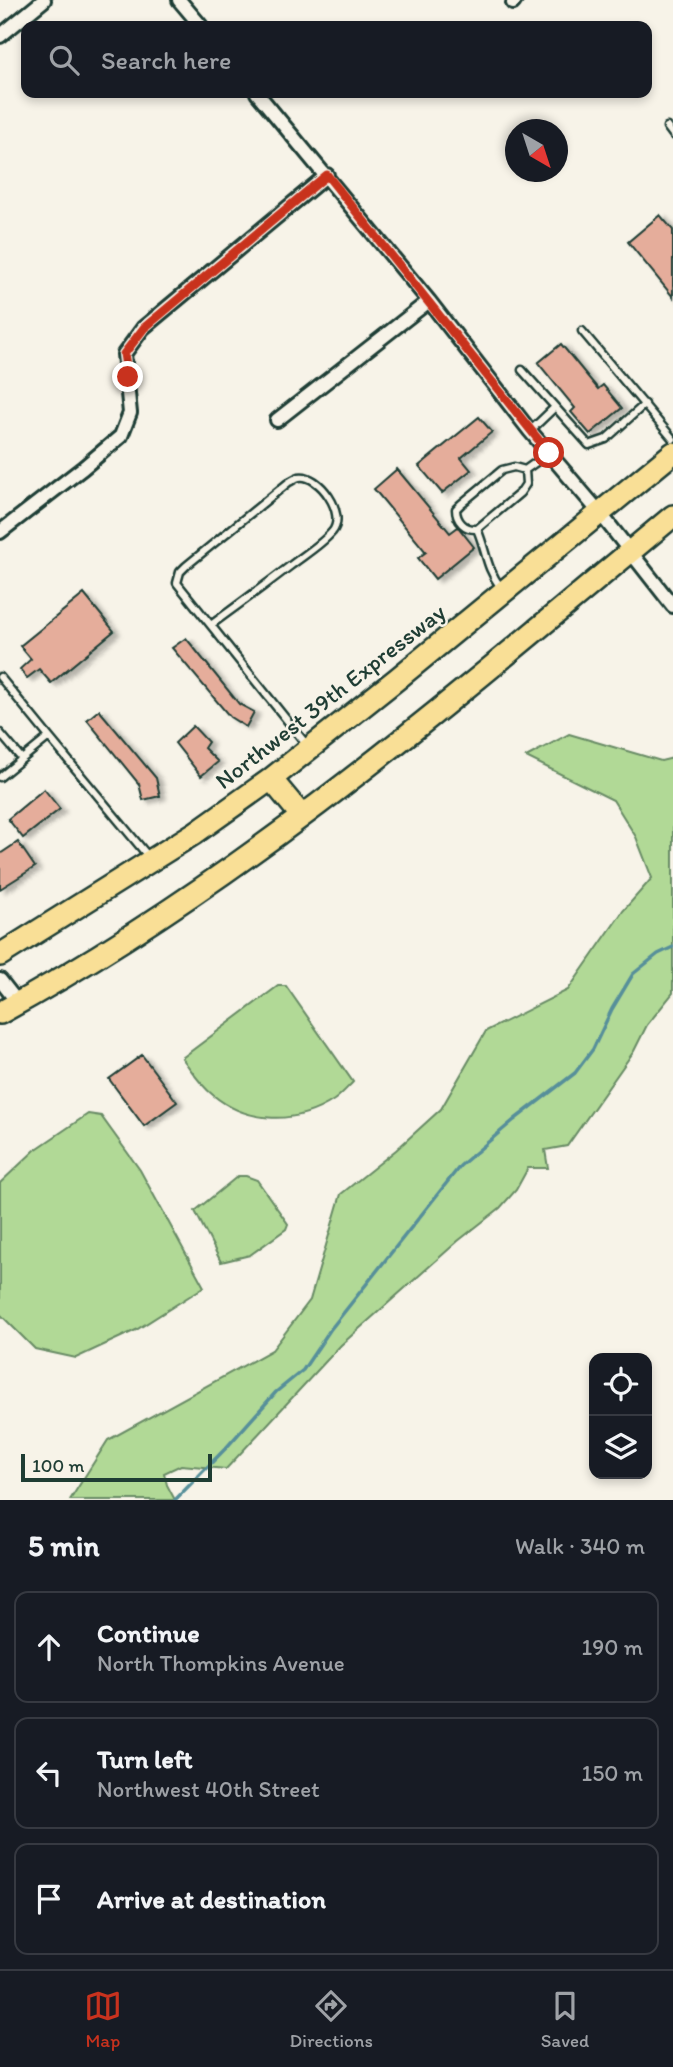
<!DOCTYPE html>
<html lang="en">
<head>
<meta charset="utf-8">
<style>
	body { margin:0; font-family:Itim,sans-serif; background:#242831; color:#f1f3f6 }
	.controls { position:absolute; right:21px; bottom:21px; display:grid; overflow:hidden; border-radius:14px; box-shadow:0 4px 10px #0003 }
	.controls button { width:63px; height:63px; display:grid; place-items:center; padding:0; border:0; border-bottom:2px solid #363941; background:#171b24; color:#f1f3f6; font:35px sans-serif }
	.compass { position:absolute; left:505px; top:119px; width:63px; height:63px; border-radius:50%; background:#171b24; box-shadow:0 4px 10px #0003; rotate:141deg }
	.scale { position:absolute; left:21px; bottom:18px; width:191px; box-sizing:border-box; padding-left:7px; border:4px solid #1f3d34; border-top:0; font-size:19px; line-height:24px; white-space:nowrap; color:#1f3d34; -webkit-text-stroke:5px #f7f3e8; paint-order:stroke }
	.stop { position:absolute; width:21px; height:21px; margin:-16px; border:5px solid #c8321e; border-radius:50%; background:#fff }
	.stop.end { background:#c8321e; border-color:#fff; box-shadow:0 2px 7px #0008 }
	.list { margin:0; padding:0; list-style:none }
	h2 { display:flex; justify-content:space-between; align-items:center; height:91px; margin:0; padding:0 28px; font-size:30px }
	h2 small { font-size:23px; font-weight:400; color:#9ea1a6 }
	.list li { display:grid; grid-template-columns:46px 1fr auto; gap:21px; align-items:center; box-sizing:border-box; height:112px; margin:0 14px 14px; padding:0 14px; border:2px solid #363941; border-radius:14px }
	.list b { display:block; font-size:26px; white-space:nowrap }
	.list p { margin:0; font-size:23px; white-space:nowrap; color:#9ea1a6 }
	.list em { font-size:23px; font-style:normal; color:#9ea1a6 }
	.icon { flex:none; width:38px; height:38px; fill:none; stroke:currentColor; stroke-width:2; stroke-linecap:round; stroke-linejoin:round }
	.map { position:relative; flex:none; width:673px; height:1500px; overflow:hidden }
	.search { position:absolute; background:#171b24; box-shadow:0 4px 10px #0003; left:21px; right:21px; top:21px; height:77px; display:flex; align-items:center; gap:18px; box-sizing:border-box; padding:0 24px; border-radius:14px; color:#9ea1a6; font-size:26px }
	.sheet { height:469px; background:#171b24 }
	nav { display:flex; justify-content:space-around; align-items:center; box-sizing:border-box; height:98px; border-top:2px solid #363941; background:#171b24; font-size:19px; color:#9ea1a6 }
	nav a { display:grid; justify-items:center; gap:4px }
	nav .on { color:#c8321e }
	.map>svg:first-child { display:block }
	.green { fill:#b1d996; stroke:#688b65; stroke-width:2 }
	.lines { fill:none; stroke-linecap:round; stroke-linejoin:round }
	.stream { stroke:#578f9a; stroke-width:3.5 }
	.building { fill:#e5ad9b; stroke:#1f3d34; stroke-width:2; filter:url(#shadow) }
	.service-casing { stroke:#1f3d34; stroke-width:11 }
	.minor-casing { stroke:#1f3d34; stroke-width:18 }
	.trunk-casing { stroke:#1f3d34; stroke-width:26 }
	.service { stroke:#f7f3e8; stroke-width:6 }
	.minor { stroke:#f7f3e8; stroke-width:12 }
	.trunk { stroke:#f9df96; stroke-width:21 }
	.route { stroke:#c8321e; stroke-width:9 }
	.labels { text-anchor:middle; dominant-baseline:central; stroke-width:5; stroke-linejoin:round; paint-order:stroke }
	.street-label { font-size:24px; fill:#1f3d34; stroke:#f7f3e8 }
</style>
</head>
<body>
<div class="map">
<svg width="673" height="1500" viewBox="0 0 673 1500">
	<defs>
		<filter id="shadow"><feDropShadow dx="5.5" dy="3" stdDeviation="2" flood-color="#0004"/></filter>
	</defs>
	<rect width="100%" height="100%" fill="#f7f3e8"/>
	<filter id="ink" filterUnits="userSpaceOnUse"><feTurbulence type="fractalNoise" baseFrequency=".0143" numOctaves="2"/><feDisplacementMap in="SourceGraphic" scale="14" xChannelSelector="R" yChannelSelector="G"/><feConvolveMatrix kernelMatrix="1 2 1 2 8 2 1 2 1" color-interpolation-filters="sRGB"/></filter>
	<g filter="url(#ink)">
		<!-- green -->
		<path class="green" d="M569,734L661,761L673,758V993L647,1025L634,1051L567,1146L545,1150L548,1168H528L516,1190L500,1208L458,1241L341,1345L226,1469L181,1465L164,1473L167,1485L175,1500H70L108,1440L272,1350L310,1300L341,1194L396,1150L441,1109L486,1031L568,990L623,911L652,878L636,837L613,800L526,757Z
			M278,986H286L353,1082C347,1088 341,1095 334,1100C296,1125 248,1124 213,1095C200,1085 192,1071 182,1058Z
			M88,1114L101,1116L140,1170L204,1287L136,1330L76,1358L35,1349L0,1314V1183L35,1150Z
			M238,1176H246L257,1180L288,1224L286,1229L250,1255L221,1262L195,1211Z"/>
		<g class="lines">
			<!-- stream -->
			<path class="stream" d="M175,1500L226,1448L276,1392L303,1370L330,1330L460,1166L514,1120L575,1073L593,1049L612,1009L633,974L658,954L673,947"/>
		</g>
		<!-- building -->
		<path class="building" d="M660,215L673,230V297L628,242Z
			M561,344L598,389L603,385L622,408L590,434L571,412L575,408L538,363Z
			M479,417L492,432L461,458L471,470L442,493L419,466Z
			M397,469L450,533L458,527L474,547L435,579L418,558L426,552L374,489Z
			M84,594L114,631L51,683L39,669L27,678L20,669L31,659L20,646Z
			M186,638L239,704L254,712L246,727L230,717L172,648Z
			M99,710L156,778L160,796L143,800L139,784L87,720Z
			M193,726L208,742L204,748L218,762L201,776L175,743Z
			M44,789L60,809L23,838L8,819Z
			M18,842L35,867L0,889V854Z
			M142,1055L177,1102L144,1126L109,1079Z"/>
		<g class="lines">
			<!-- service casing -->
			<g class="service-casing">
				<path id="service" d="M667,127L673,135
					M582,331L673,439
					M522,370L589,445L606,439L645,404
					M530,431L555,407
					M525,470L526,484L520,493L477,529C465,530 456,521 456,509L461,504L502,470L514,467L525,470L549,453
					M477,529C487,552 485,566 501,588
					M211,625C238,605 264,586 290,566C304,555 321,545 332,532C348,514 318,473 299,477C295,478 292,481 289,482L186,566L180,572L177,583L306,744
					M0,677L49,737L0,777
					M0,733L22,759
					M49,737L148,856"/>
			</g>
			<!-- minor casing -->
			<g class="minor-casing">
				<path id="minor" d="M179,0L201,26
					M513,3L515,0
					M0,36L44,0
					M257,93L429,301L530,431L600,513L673,606
					M277,420L429,301
					M0,532L83,468L121,436L130,413L124,354L143,328L327,175
					M0,980L18,1003"/>
			</g>
			<!-- trunk casing -->
			<g class="trunk-casing">
				<path id="trunk" d="M271,779L301,815
					M0,955L195,833L271,779L397,679L673,453
					M0,1013C246,879 459,694 673,516"/>
			</g>
			<!-- service -->
			<use href="#service" class="service"/>
			<!-- minor -->
			<use href="#minor" class="minor"/>
			<!-- trunk -->
			<use href="#trunk" class="trunk"/>
		</g>
	</g>
	<g class="lines" filter="url(#ink)">
		<!-- route -->
		<path class="route" d="M128,377L124,354L144,328L327,175L549,453"/>
	</g>
	<g class="labels">
		<!-- street labels -->
		<g class="street-label">
			<text transform="translate(330 696) rotate(-38)">Northwest 39th Expressway</text>
		</g>
	</g>
</svg>
<div class="controls">
<button><svg class="icon" aria-label="locate" viewBox="0 0 24 24"><circle cx="12" cy="12" r="6"/><path d="M12 2v4M12 18v4M2 12h4M18 12h4"/></svg></button>
<button><svg class="icon" aria-label="layers" viewBox="0 0 24 24"><path d="M12 4l9 5-9 5-9-5zM3 14l9 5 9-5"/></svg></button>
</div>
<svg class="compass" viewBox="-18 -18 36 36"><path d="M0-13l5 13h-10z" fill="#e53935"/><path d="M0 13l5-13h-10z" fill="#9ea1a6"/></svg>
<div class="scale">100 m</div>
<div class="stop" style="left:549px;top:453px"></div>
<div class="stop end" style="left:128px;top:377px"></div>
<div class="search"><svg class="icon" aria-label="search" viewBox="0 0 24 24"><circle cx="10" cy="10" r="6"/><path d="M15 15l6 6"/></svg>Search here</div>
</div>
<section class="sheet">
<h2>5 min<small>Walk · 340 m</small></h2>
<ul class="list">
<li><svg class="icon" aria-label="ahead" viewBox="0 0 24 24"><path d="M12 20V5M6 11l6-6 6 6"/></svg><div><b>Continue</b><p>North Thompkins Avenue</p></div><em>190 m</em></li>
<li><svg class="icon" aria-label="left" viewBox="0 0 24 24"><path d="M17 20v-9H6M10 6l-5 5 5 5"/></svg><div><b>Turn left</b><p>Northwest 40th Street</p></div><em>150 m</em></li>
<li><svg class="icon" aria-label="arrive" viewBox="0 0 24 24"><path d="M6 21V4h12l-3 4 3 4H6"/></svg><div><b>Arrive at destination</b></div></li>
</ul>
</section>
<nav>
<a class="on"><svg class="icon" aria-label="map" viewBox="0 0 24 24"><path d="M3 6l6-2 6 2 6-2v14l-6 2-6-2-6 2zM9 4v14M15 6v14"/></svg>Map</a>
<a><svg class="icon" aria-label="directions" viewBox="0 0 24 24"><path d="M12 3l9 9-9 9-9-9zM9 14v-3h6M13 9l2 2-2 2"/></svg>Directions</a>
<a><svg class="icon" aria-label="saved" viewBox="0 0 24 24"><path d="M7 4h10v16l-5-4-5 4z"/></svg>Saved</a>
</nav>
</body>
</html>
